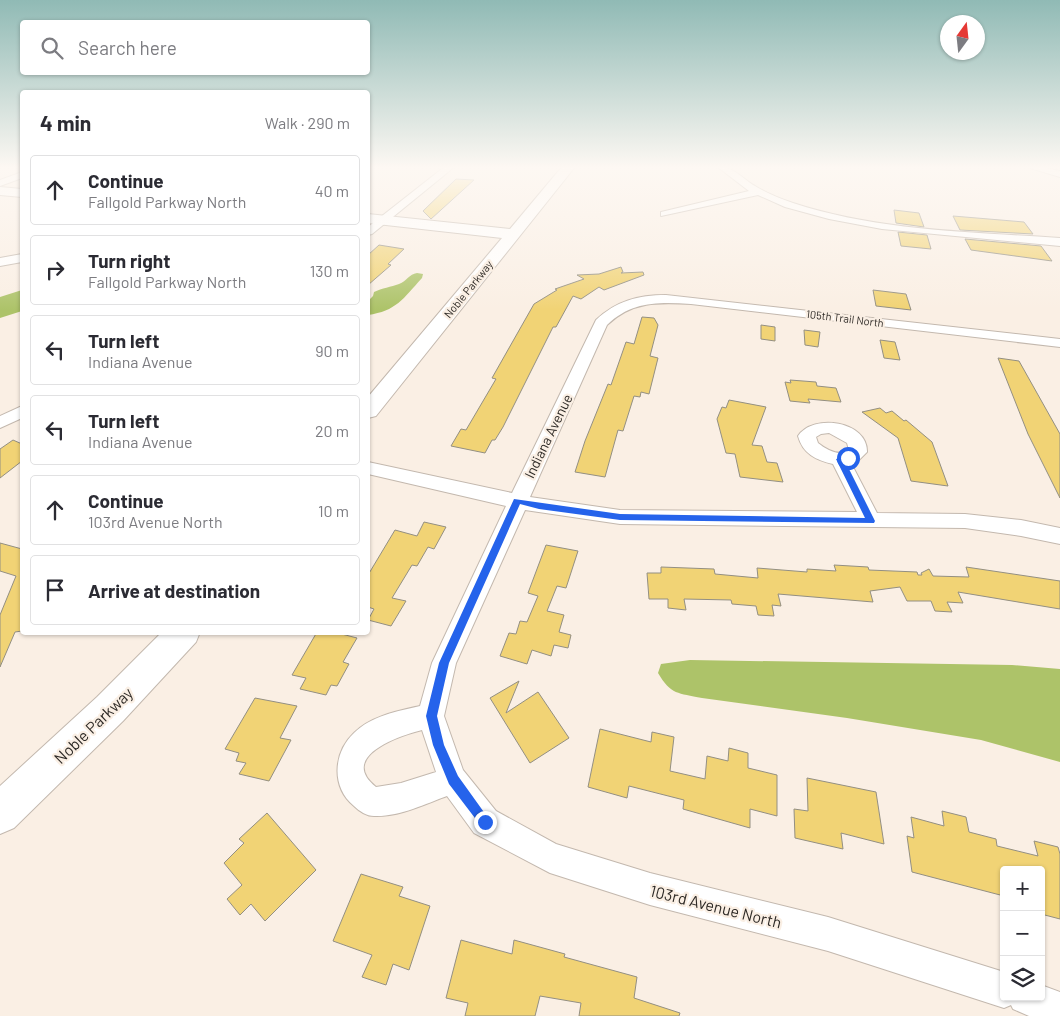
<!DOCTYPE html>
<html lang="en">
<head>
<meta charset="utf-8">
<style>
	body { margin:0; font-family:Barlow,sans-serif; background:#f7f7f7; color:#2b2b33 }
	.controls { position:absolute; right:15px; bottom:15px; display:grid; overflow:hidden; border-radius:5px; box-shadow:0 1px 4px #0004 }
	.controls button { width:45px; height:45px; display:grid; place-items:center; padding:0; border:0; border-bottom:1px solid #e1e1e2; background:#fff; color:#2b2b33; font:25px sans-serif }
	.compass { position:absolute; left:940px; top:15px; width:45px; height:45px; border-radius:50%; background:#fff; box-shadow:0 1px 4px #0004; rotate:15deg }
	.stop { position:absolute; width:15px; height:15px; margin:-11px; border:4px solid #2563eb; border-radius:50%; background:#fff }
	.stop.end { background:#2563eb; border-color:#fff; box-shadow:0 1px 5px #0008 }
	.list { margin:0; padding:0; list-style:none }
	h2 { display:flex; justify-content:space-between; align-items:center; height:65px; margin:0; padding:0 20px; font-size:21px }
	h2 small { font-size:16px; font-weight:400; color:#7c7c81 }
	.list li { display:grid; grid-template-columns:32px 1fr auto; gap:15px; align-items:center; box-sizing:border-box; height:70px; margin:0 10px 10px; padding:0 10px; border:1px solid #e1e1e2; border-radius:5px }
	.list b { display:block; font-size:19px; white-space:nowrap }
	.list p { margin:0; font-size:16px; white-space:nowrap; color:#7c7c81 }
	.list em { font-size:16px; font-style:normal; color:#7c7c81 }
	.icon { flex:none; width:28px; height:28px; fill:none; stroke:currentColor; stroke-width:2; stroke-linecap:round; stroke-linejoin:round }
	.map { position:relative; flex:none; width:1060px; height:1016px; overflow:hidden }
	.search { position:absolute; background:#fff; box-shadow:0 1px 4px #0004; left:20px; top:20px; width:350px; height:55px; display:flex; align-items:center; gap:12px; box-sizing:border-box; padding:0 18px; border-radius:5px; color:#7c7c81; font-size:19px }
	.panel { position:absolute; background:#fff; box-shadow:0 1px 4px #0004; left:20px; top:90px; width:350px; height:545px; border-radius:5px }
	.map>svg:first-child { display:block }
	.water { fill:#adc369 }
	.building { fill:#f1d375; stroke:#938f82 }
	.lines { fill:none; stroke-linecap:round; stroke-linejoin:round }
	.street-casing { stroke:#c3b8ae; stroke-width:2 }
	.secondary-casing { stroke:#c3b8ae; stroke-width:2 }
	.street { fill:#fff; fill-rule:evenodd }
	.secondary { fill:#fff; fill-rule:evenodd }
	.route { fill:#2563eb }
	.labels { text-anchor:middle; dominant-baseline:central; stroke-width:4.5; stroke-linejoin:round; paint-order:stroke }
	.far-street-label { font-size:11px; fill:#2e2a26; stroke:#faefe4 }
	.street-label { font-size:14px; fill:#2e2a26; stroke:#faefe4 }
	.near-street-label { font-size:16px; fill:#2e2a26; stroke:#faefe4 }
</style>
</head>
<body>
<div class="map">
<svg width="1060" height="1016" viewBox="0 0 1060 1016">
	<rect width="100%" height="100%" fill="#faefe4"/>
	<!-- water -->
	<path class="water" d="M417,273L423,274L422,278C403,299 396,311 368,315V301L373,296L374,292C382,288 391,287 399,284C407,281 409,274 417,273Z
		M22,290V311L0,318V297Z
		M690,660L1012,665L1060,669V762L981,740L847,718L702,698C678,693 671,695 658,673L661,664Z"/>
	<!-- building -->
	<path class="building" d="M456,179L474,180L431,219L423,211Z
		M894,210L919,213L924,227L896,223Z
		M953,216L1024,222L1033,234L960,230Z
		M898,232L927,235L931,249L901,246Z
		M965,239L1041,246L1052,261L971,250Z
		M379,245L404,249L388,264L391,265L368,285V255Z
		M621,267L623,272L621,273L643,272L644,275L604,290L599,287L581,299L573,296L556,327H553L503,427L495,440H492L485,453L451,446L461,429L466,430L496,379L492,378L534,304L557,290L555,289L584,279L577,275L599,274Z
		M873,290L906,294L911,310L876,306Z
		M642,317L654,318L658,325L650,356L658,358L649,394L641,392L640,397L634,396L623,431L618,430L605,477L575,472L585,441L608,384L611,385L626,342L634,344Z
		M761,325L775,327V341L761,339Z
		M804,330L820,332L818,347L805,345Z
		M880,340L895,342L900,360L884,358Z
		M998,358L1019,361L1060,434V498L1028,434Z
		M790,380L816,382L817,386L836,388L841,402L808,399L810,403L790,401L785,382L791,383Z
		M729,400L766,407L752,445L762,446L767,462L777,463L783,482L740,477L735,454L726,453L717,419L722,407L726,408Z
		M880,408L886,413L892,411L904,421L906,420L932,442L948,486L911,481L898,438L862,412Z
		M13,440L22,444V461L0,478V449Z
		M424,522L446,527L434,549L428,547L417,566L412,565L392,598L406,601L391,626L368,620L374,609L368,607V575L395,530L417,536Z
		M0,543L22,549V631L15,632L0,667V615L16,576L0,571Z
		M546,545L578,551L566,588L557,586L547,611L564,615L559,632L571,635L568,648L554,645L551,656L532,650L527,664L500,656L509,633L516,634L520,621L527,622L538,596L528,593Z
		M834,565L868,567L869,570L917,572L918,575H922L921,573L929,569L933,576L969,577L966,567L1060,581V609L958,592L963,603L947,602L952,612L935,611L931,601H907L900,587L870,591L873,602L778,594L781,606L772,605L774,616L758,615L756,606L732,604L731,600L684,599L686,610L668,608V599H649L647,573H661V567L714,569L715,574L758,578L757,568L807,572V569L836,571Z
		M317,632H334L357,638L343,662L349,664L337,686L331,685L326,695L300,689L306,678L292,675Z
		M519,681L506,713L538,692L569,738L530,763L490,698Z
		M255,698L297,706L280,738L291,740L269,781L239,774L246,763L236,761L239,753L225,749Z
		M600,729L651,742L652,732L674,737L670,771L705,779L707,756L728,761L729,748L748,753V768L777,775V816L750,809V828L683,809L684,800L629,786L627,798L588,787Z
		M807,778L876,792L884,844L841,833L843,849L795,838L794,809L808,811Z
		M942,811L966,817L969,832L996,839L997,846L1038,856L1034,841L1058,847L1060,854V919L1041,914V870H1004V896L912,872L907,836L914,838L911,817L944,826Z
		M267,813L316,870L265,921L251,904L240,915L227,899L242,885L224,863L244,843L239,839Z
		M361,874L403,887L399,896L430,906L409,970L393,964L386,985L362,977L372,955L333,941Z
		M461,940L512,954L514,940L565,954L564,957L637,977L634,998L680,1013L679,1016H579L581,1003L540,996L535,1016H465L468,1003L446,998Z"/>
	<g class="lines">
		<!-- street casing -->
		<g class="street-casing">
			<path id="street" d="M443,168H453L372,234L368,235V227Z
				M719,168C734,166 742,179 755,186C766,193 781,199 793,203C878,231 972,232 1060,238V246L882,229L829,219L785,207L758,195L661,216V212L749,191Z
				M1030,168H1045L1060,171V177Z
				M22,172V178L0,186V180Z
				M22,254V262L0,266V258Z
				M666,295L1060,339V347L691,304C659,302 632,301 607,325L530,497L620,510L857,512L833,464C816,460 803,454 798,436C813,413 868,421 867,452L859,460L851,463L877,513L965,514L1021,520L1060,528V544L1021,536L965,528L620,524L525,510L456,663L444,716L463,770L496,811L556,844L650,873L828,917L1004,972V997H1041V985L1060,992V1016H1029L1013,1009L1011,1005L1004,1008L828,951L650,905L550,873L474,833L447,796C425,804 399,817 374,816C367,816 359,811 354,806C331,787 333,753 354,733C371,716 398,711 420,706L432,663L506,506L368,474V462L512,493L596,320C616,301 638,295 666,295ZM829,433L847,443L849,450C839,457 827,450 818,443L816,437L821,434ZM422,730L436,772L401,783L376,787C338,757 398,736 422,730Z
				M22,406V418L0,428V416Z"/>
		</g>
		<!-- secondary casing -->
		<g class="secondary-casing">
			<path id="secondary" d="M561,168H574L376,416L368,418V397L502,238L368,223V214L510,229Z
				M0,187L22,189V197L0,195Z
				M162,632H200L196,642L123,721L14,828L0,834V786L97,697Z"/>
		</g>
		<!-- street -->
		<use href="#street" class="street"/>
		<!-- secondary -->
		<use href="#secondary" class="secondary"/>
	</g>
	<!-- sky -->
	<linearGradient id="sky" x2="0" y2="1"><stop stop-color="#90bab5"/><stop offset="0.54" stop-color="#fdf8f3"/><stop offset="1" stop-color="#fdf8f3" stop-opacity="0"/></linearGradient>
	<rect width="1060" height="310" fill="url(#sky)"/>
	<!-- route -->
	<path class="route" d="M848,456L851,458L845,461L875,521L874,523L620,520L539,509L520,504L449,663L437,716L444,745L458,776L491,822L489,826L485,828L481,826L449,784L433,745L426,716L439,663L514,499L620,514L865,518L836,459Z"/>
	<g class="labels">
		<!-- far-street labels -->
		<g class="far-street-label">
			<text transform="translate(468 289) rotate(-51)">Noble Parkway</text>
			<text transform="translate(845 318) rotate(7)">105th Trail North</text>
		</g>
		<!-- street labels -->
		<g class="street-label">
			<text transform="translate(548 436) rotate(-64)">Indiana Avenue</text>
		</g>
		<!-- near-street labels -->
		<g class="near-street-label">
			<text transform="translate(93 725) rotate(-44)">Noble Parkway</text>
			<text transform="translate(716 906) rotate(14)">103rd Avenue North</text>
		</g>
	</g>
</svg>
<div class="controls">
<button>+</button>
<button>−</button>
<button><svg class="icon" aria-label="layers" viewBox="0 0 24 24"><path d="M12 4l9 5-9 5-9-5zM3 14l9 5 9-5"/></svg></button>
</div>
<svg class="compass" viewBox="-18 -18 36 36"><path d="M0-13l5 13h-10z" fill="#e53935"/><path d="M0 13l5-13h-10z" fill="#7c7c81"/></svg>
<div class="stop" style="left:848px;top:458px"></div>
<div class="stop end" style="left:485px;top:822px"></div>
<div class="search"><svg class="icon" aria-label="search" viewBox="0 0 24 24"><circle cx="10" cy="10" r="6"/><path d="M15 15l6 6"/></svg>Search here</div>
<section class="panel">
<h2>4 min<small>Walk · 290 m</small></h2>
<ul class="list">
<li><svg class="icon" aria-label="ahead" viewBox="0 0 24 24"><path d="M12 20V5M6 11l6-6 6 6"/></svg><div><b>Continue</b><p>Fallgold Parkway North</p></div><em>40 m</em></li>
<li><svg class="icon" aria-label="right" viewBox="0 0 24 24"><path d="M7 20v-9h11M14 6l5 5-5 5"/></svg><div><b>Turn right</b><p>Fallgold Parkway North</p></div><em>130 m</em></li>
<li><svg class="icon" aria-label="left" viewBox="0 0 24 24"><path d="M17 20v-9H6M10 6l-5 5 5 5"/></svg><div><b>Turn left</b><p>Indiana Avenue</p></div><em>90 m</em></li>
<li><svg class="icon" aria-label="left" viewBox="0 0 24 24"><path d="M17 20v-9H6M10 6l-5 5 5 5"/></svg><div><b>Turn left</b><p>Indiana Avenue</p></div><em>20 m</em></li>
<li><svg class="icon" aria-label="ahead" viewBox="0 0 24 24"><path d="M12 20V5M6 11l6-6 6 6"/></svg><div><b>Continue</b><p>103rd Avenue North</p></div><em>10 m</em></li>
<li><svg class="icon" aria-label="arrive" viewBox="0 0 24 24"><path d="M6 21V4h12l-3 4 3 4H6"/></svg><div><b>Arrive at destination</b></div></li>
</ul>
</section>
</div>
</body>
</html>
